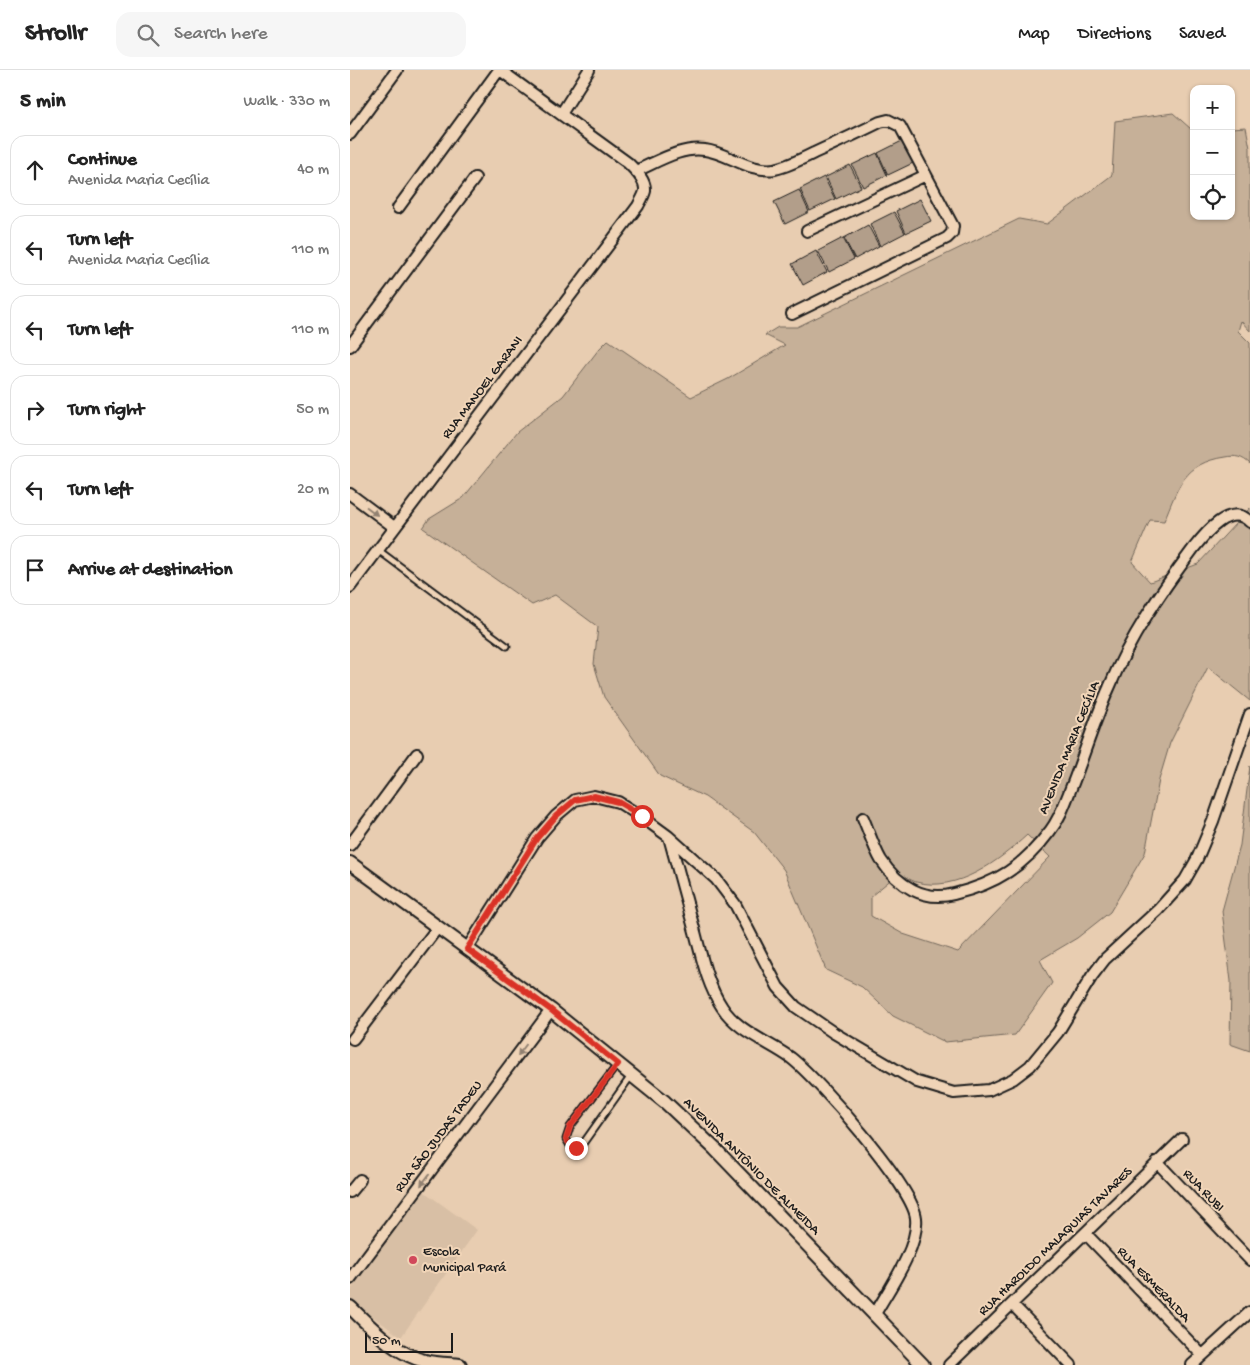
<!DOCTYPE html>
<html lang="en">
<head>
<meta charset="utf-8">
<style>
	body { margin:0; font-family:"Gochi Hand",sans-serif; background:#f6f6f6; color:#222 }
	.controls { position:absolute; right:15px; top:15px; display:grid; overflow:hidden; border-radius:10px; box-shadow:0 1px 4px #0004 }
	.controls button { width:45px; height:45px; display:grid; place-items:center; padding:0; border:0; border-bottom:1px solid #e0e0e0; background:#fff; color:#222; font:25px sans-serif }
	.scale { position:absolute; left:15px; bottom:12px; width:88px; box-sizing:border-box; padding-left:5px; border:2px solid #1c1c1c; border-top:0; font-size:14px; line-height:18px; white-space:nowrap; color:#1c1c1c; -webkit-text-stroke:4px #f0d4b7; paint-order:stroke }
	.stop { position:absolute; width:15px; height:15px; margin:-11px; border:4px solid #d93025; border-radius:50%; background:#fff }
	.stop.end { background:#d93025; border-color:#fff; box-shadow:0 1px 5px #0008 }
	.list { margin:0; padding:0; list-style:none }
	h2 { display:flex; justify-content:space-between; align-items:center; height:65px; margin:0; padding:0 20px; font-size:21px }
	h2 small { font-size:16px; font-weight:400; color:#767676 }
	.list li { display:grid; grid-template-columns:32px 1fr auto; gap:15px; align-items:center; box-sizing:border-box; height:70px; margin:0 10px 10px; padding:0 10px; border:1px solid #e0e0e0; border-radius:15px }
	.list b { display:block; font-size:19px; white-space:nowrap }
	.list p { margin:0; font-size:16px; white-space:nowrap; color:#767676 }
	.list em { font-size:16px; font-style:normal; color:#767676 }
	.icon { flex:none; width:28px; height:28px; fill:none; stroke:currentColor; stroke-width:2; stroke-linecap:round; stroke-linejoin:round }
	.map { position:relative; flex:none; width:900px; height:1295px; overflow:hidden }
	header { display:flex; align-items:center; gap:30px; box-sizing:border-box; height:70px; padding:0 25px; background:#fff; border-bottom:1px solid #e0e0e0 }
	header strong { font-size:24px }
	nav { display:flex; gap:28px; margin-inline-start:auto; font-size:18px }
	.search { width:350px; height:45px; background:#f6f6f6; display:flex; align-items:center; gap:12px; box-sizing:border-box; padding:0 18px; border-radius:15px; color:#767676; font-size:19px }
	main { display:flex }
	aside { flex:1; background:#fff }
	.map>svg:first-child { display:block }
	.built { fill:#d8bfa5 }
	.green { fill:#c6b098; stroke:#71665a; fill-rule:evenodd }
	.building { fill:#b29e8a; stroke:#1c1c1c }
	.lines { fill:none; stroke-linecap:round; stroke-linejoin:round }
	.service-casing { stroke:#1c1c1c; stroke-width:9 }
	.minor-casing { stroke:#1c1c1c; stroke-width:14 }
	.tertiary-casing { stroke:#1c1c1c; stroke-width:16 }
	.service { stroke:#f0d4b7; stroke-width:5 }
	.minor { stroke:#f0d4b7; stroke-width:10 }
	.tertiary { stroke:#f0d4b7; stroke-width:12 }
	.oneway { fill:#918171 }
	.route { stroke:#d93025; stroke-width:6 }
	.poi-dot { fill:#d1495b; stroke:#f0d4b7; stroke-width:2 }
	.labels { text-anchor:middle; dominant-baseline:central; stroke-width:4; stroke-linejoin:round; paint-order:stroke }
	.street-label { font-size:14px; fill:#1c1c1c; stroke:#f0d4b7 }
	.poi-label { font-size:14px; fill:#1c1c1c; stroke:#f0d4b7; text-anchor:start }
</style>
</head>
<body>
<header>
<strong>Strollr</strong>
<div class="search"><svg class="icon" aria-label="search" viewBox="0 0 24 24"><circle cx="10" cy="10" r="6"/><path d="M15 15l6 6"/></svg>Search here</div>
<nav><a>Map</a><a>Directions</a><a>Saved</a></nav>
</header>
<main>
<aside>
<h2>5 min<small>Walk · 330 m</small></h2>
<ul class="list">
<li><svg class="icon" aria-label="ahead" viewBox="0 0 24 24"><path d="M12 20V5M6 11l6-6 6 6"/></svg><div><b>Continue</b><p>Avenida Maria Cecília</p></div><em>40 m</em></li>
<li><svg class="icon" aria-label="left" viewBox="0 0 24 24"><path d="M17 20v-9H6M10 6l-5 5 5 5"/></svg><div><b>Turn left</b><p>Avenida Maria Cecília</p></div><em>110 m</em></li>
<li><svg class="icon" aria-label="left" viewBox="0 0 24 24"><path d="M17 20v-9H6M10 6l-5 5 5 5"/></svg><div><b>Turn left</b></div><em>110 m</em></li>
<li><svg class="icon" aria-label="right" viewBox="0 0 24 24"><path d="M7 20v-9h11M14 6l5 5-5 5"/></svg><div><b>Turn right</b></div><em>50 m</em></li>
<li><svg class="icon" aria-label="left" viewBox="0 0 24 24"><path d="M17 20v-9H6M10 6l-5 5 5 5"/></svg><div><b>Turn left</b></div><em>20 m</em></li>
<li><svg class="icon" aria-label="arrive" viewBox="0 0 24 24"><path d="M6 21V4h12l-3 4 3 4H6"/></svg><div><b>Arrive at destination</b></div></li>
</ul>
</aside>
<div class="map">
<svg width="900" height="1295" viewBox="0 0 900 1295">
	<rect width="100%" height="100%" fill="#e8cdb1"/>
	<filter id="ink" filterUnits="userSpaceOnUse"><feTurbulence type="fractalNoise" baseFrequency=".02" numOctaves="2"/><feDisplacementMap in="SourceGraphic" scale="10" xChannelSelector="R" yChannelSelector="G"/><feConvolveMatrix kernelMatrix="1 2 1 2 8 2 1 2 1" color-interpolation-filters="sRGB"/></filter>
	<g filter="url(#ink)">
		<!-- built -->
		<path class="built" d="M72,1120L127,1160L51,1267L0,1230V1221Z"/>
		<!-- green -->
		<path class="green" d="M823,43L841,59H844V146H881V58L896,57L900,78V261L891,251L888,261L900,273V394C893,387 885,385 875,387C834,393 828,417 814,451L800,450L782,492L800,512L848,494L900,438V631L858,597L820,673L809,710L795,783L760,842L727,868L690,890L702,913L665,965L595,972L543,946L512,917L476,900L434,800L404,762L355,727L310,706L254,627L244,594L248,557L205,525L182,535L73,458L79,449L113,428L167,362L213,326L249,279L258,270L341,327L378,309L435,275L415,265L428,257H447L669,149L697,154L762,105L765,51ZM677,765L700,787L608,882L553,864L521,846V826L549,803C554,806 560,810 566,812C607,823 649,791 677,765Z
			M900,696V981L880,974L881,911L872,841L890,775Z"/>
		<!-- building -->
		<path class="building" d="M552,71L563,93L538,105L528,83Z
			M527,83L537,105L513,117L502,95Z
			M500,95L511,117L486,129L476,107Z
			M474,107L485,129L460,141L450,119Z
			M449,120L459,142L435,154L424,132Z
			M570,129L581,151L556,163L546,141Z
			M544,142L555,163L530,176L520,154Z
			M518,155L529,176L505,189L494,168Z
			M493,168L504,189L479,202L468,181Z
			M466,181L477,202L453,215L442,194Z"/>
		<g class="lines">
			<!-- service casing -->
			<g class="service-casing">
				<path id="service" d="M28,480L157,576
					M267,995L220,1057L216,1069L221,1077L226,1078L232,1075L281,1006"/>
			</g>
			<!-- minor casing -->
			<g class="minor-casing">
				<path id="minor" d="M211,44L239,0
					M0,64L47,0
					M286,101C307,92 332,76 355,80C378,83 400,103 425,99C438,96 452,89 464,83C486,73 508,63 530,52L538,50L550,56L603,156L602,163L597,168L442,244
					M48,138L149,0
					M457,161L576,105
					M0,276L125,108
					M0,424L44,457
					M0,517L288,136C290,132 294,126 295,121C296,110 285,100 278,93L150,0
					M513,748C519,762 524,778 531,790C548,816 574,832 604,824C646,814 674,796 700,761C711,747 716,730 723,713C735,682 745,649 759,618C780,567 810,523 843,479C854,465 880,431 900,452
					M319,767C328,799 336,830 345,862C352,888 357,914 372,937C387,961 419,972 441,988C468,1009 563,1117 566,1148C569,1177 539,1219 525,1244
					M0,775L67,684
					M117,879L187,768L206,746L225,730L244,726L268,732L292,747L318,766L366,809L385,834L428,917L446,937L484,963L567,1012L604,1023L639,1020L663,1009L680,996L708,962L742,906L755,889L808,840L835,810L847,789L863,751L900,644
					M3,969L88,857
					M807,1092L900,1190
					M0,1122L10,1110
					M735,1163L852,1285
					M0,1209L201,940
					M662,1234L721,1295
					M599,1295L832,1069
					M842,1295L900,1242"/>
			</g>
			<!-- tertiary casing -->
			<g class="tertiary-casing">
				<path id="tertiary" d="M0,793L201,940L315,1032L365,1079L573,1295
					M0,1237C22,1258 45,1284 75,1291C86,1294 99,1294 110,1295"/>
			</g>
			<!-- service -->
			<use href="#service" class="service"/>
			<!-- minor -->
			<use href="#minor" class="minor"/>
			<!-- tertiary -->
			<use href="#tertiary" class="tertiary"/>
		</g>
		<!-- one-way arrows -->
		<defs><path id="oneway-solid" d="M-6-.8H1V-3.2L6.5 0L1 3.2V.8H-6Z" transform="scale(1.25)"/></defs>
		<g class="oneway">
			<use href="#oneway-solid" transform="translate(22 441) rotate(37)"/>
			<use href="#oneway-solid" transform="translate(172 980) rotate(127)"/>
			<use href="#oneway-solid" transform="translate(75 1110) rotate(127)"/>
		</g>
	</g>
	<g class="lines" filter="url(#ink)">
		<!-- route -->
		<path class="route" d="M226,1078L221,1076L216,1069L220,1057L268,994L201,940L117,879L187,768L206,746L225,730L244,726L268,732L292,746"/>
	</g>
	<!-- markers -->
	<circle class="poi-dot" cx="63" cy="1190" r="5"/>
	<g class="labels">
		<!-- street labels -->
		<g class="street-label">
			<text transform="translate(133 318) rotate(-53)">RUA MANOEL GARANI</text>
			<text transform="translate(720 678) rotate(-68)">AVENIDA MARIA CECÍLIA</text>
			<text transform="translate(89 1067) rotate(-53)">RUA SÃO JUDAS TADEU</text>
			<text transform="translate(401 1097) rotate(45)">AVENIDA ANTÔNIO DE ALMEIDA</text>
			<text transform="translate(853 1121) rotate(46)">RUA RUBI</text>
			<text transform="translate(706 1172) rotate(-44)">RUA HAROLDO MALAQUIAS TAVARES</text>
			<text transform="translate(803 1215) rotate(46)">RUA ESMERALDA</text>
		</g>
		<!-- poi labels -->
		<g class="poi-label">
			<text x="73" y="1182">Escola<tspan x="73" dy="16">Municipal Pará</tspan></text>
		</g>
	</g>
</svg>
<div class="controls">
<button>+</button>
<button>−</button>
<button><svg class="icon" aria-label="locate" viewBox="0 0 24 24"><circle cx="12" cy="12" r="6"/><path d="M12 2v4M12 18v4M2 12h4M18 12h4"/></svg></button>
</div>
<div class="scale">50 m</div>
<div class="stop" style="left:292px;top:746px"></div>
<div class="stop end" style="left:226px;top:1078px"></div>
</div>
</main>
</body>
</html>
